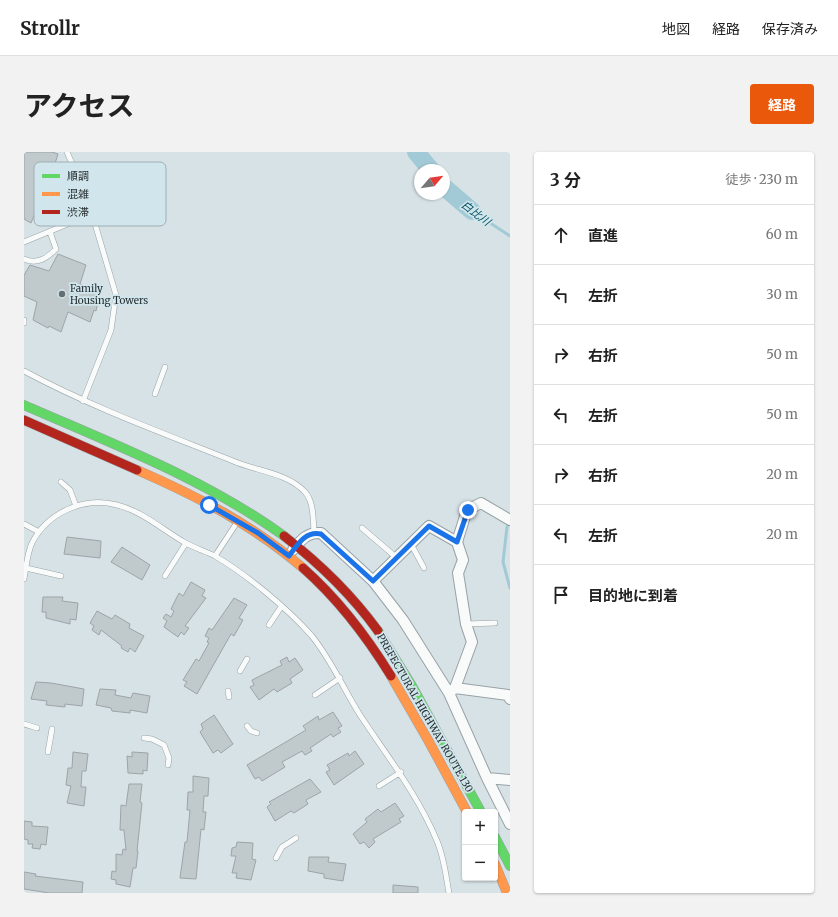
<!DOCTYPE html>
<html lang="ja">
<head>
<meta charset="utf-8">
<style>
	body { margin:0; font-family:Merriweather,"Noto Sans JP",serif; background:#f2f2f2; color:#222 }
	.controls { position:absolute; right:12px; bottom:12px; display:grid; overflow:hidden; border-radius:4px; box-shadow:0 1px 3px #0004 }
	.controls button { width:36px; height:36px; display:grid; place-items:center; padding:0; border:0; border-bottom:1px solid #e0e0e0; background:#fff; color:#222; font:20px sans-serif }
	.compass { position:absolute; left:390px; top:12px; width:36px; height:36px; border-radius:50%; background:#fff; box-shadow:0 1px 3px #0004; rotate:61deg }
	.stop { position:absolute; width:12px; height:12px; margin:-9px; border:3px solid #1a73e8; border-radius:50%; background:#fff }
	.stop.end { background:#1a73e8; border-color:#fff; box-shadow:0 1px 4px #0008 }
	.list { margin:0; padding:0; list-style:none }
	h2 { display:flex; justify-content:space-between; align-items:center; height:52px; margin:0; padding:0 16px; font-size:17px }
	h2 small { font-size:13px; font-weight:400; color:#767676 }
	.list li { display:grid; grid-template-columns:26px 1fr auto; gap:12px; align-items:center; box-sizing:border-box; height:60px; padding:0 16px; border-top:1px solid #e0e0e0 }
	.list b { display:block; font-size:15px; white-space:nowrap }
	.list em { font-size:13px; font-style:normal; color:#767676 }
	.icon { flex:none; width:22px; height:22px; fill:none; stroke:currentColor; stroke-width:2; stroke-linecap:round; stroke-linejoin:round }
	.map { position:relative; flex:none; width:486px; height:741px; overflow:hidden; border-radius:4px }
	header { display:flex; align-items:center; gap:24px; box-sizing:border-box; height:56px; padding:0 20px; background:#fff; border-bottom:1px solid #e0e0e0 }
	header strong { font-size:19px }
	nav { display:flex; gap:22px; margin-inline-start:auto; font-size:14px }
	.intro { display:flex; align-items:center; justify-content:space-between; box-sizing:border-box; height:96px; padding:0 24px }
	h1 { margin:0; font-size:28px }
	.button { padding:10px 18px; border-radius:4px; background:#ea580c; color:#fff; font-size:14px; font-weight:700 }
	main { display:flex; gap:24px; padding:0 24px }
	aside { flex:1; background:#fff; border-radius:4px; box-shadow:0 1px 3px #0004 }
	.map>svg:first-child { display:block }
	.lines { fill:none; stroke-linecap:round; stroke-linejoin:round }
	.stream { stroke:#a2cad6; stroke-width:3 }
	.river { stroke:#a2cad6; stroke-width:18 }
	.building { fill:#c0c9cc; stroke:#9ca4a7 }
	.lane-casing { stroke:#99a2a5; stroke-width:6 }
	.street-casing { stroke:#99a2a5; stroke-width:12 }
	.fast-casing { stroke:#99a2a5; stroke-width:10 }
	.slow-casing { stroke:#99a2a5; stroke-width:10 }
	.jam-casing { stroke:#99a2a5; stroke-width:10 }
	.lane { stroke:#f9fbfb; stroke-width:5 }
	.street { stroke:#f9fbfb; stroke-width:10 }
	.fast { stroke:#63d668; stroke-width:9 }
	.slow { stroke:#ff974d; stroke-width:9 }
	.jam { stroke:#b3261e; stroke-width:9 }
	.route { stroke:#1a73e8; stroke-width:5 }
	.poi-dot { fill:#656e70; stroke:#d1e6ec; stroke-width:1.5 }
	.labels { text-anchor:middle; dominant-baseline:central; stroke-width:3.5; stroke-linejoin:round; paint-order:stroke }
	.poi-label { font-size:10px; fill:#272f31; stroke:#d1e6ec; text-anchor:start }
	.street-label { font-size:10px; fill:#272f31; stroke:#d1e6ec }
	.water-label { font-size:11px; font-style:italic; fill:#025061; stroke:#d1e6ec }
	.key { fill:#d1e6ec; stroke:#9eafb4; stroke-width:1 }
	.key-label { font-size:11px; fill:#272f31 }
</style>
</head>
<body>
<header>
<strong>Strollr</strong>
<nav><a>地図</a><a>経路</a><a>保存済み</a></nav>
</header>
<div class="intro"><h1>アクセス</h1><a class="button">経路</a></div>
<main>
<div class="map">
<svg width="486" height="741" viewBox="0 0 486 741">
	<rect width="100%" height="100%" fill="#d7e2e6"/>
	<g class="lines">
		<!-- stream -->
		<path class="stream" d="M448,59L486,84
			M486,370L483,375L479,410L486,436"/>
		<!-- river -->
		<path class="river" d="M392,0L407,18
			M420,35L448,59"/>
	</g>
	<!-- building -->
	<path class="building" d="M0,0H28L34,2L28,21L48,30L45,41L52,43L47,50L41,48L36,59L15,51L7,71L0,67Z
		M34,102L62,113L56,132L76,140L72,159L70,158L66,170L44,160L37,180L25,174L24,176L9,168L13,150L0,144V123L6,113L25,119Z
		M43,385L77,389L76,406L40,402Z
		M98,395L126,413L118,428L87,410Z
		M167,430L181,438L178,444L182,446L161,474L165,476L160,483L157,480L154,485L140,475L143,469L139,466L142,462L147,465L150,459L147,457L155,441L159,444Z
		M19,445H39L38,449L54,451L52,468L46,467V472L22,466V460H18Z
		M210,446L223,453L215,466L219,468L210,484L207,482L173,542L160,534L163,530L159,528L172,507L175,509L185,491L183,490L185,486L181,484L185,476L188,478Z
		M73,459L88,467L91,463L106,472L105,476L120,484L111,500L106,496L104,500L97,496L98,494L77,478L75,483L68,478L70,474L66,471Z
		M263,505L265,510L271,506L279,518L266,527L268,531L253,540L250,537L235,548L226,535L230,533L228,528L258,513L256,509Z
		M12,530L27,531L60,537L58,554L41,552V555L22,553L23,549L7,547Z
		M76,537L92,538L91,543L107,546L109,541L126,544L123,561L106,558V561L88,559L87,556L72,553Z
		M309,560L318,574L314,576L317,580L309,585L307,582L286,596L288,599L281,603L278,599L258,610L261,615L238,629L235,625L231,627L223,613L282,578L279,574L294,564L295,568Z
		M190,563L209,592L197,601L194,598L189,601L176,580L179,577L177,572Z
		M331,599L340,612L310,633L302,620L306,618L303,613L324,601L325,604Z
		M49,600L64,602L62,619H58L57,635H62L60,654L43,651L47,634L42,633L44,616H48Z
		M108,600L124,601L123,619L119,618V622L104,621L103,604L108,605Z
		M169,624L185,626L184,644H180L179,660H182L180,678L177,677L172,727L156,726L161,690H163L166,658H163L164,640H169Z
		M286,627L297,640L282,648L284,652L270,661L267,659L251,669L243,655L247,652L245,650Z
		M105,632H118L116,650L118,651L113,699H114L112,716H109L106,735L92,732V728L87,727L88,719L92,720V702L98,703L99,697L102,698L100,678H96L97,653L102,654Z
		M371,651L380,664L375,667L377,670L349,687L351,690L345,696L340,690L336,692L329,682L343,670L341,667L354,657L357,660Z
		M0,669L8,670V674L24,675L22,693L17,692L16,697L8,696L9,692H4V688L0,687Z
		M213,690L229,691L228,707L232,708L227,728L212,726L213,721H208L212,704H207L208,696L212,695Z
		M285,705H305L304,710L322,712L319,729L300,726V722L284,719Z
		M0,720L12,722L11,724L59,730L58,741H25L0,737Z
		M369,733L394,735V741H369Z"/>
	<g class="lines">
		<!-- lane casing -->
		<g class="lane-casing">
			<path id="lane" d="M43,0L64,48L92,143L87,178L59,249
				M0,90L68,62
				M0,107C13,113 23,106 32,97L26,80
				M0,168V171
				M0,219C67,255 139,281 209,309C232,319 264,321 281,340C290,350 289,368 290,380
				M131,242L141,215
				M37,330L46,338L52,354
				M0,372L15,380
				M338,376L373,406
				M387,392L400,416
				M191,404L214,369
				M2,416L37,424
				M141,424L162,391
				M0,427C2,416 3,402 8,391C23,361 60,344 93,353C118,359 139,378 160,390C170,396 181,399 191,404C222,422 263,456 287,483C307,507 319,536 336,563C363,604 394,643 413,689C420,705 422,724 425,741
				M442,472L471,471
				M245,473L257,455
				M216,519L223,507
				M204,539L205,545
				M291,543L316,526
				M0,572L13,576
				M223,574L227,579L233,581
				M120,586L128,587L140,593L145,606L144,613
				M24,600L28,577
				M355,634L377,620
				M252,706L258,695L272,686"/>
		</g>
		<!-- street casing -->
		<g class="street-casing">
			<path id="street" d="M433,390L443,358L457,351L486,368
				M269,398C277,388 283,380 297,381L349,429L379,468L425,541L463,626L486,672
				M349,429L405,374L433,390L439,408L434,421L442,472L448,490L431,536
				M426,540L431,536L484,543L486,547
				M463,626L486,628"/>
		</g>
		<!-- fast casing -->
		<g class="fast-casing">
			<path id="fast" d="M0,253C89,292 181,327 260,384
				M354,479L388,534L457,660
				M471,685L486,714"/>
		</g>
		<!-- slow casing -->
		<g class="slow-casing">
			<path id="slow" d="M113,318C173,344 229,373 279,416
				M367,524L404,588L443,660
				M471,712L483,741"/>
		</g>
		<!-- jam casing -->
		<g class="jam-casing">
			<path id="jam" d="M0,268L113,318
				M260,384C295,411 328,443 354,479
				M279,416C313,446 343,485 367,524"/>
		</g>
		<!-- lane -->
		<use href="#lane" class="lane"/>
		<!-- street -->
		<use href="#street" class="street"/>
		<!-- fast -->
		<use href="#fast" class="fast"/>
		<!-- slow -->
		<use href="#slow" class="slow"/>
		<!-- jam -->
		<use href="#jam" class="jam"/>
	</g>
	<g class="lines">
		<!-- route -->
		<path class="route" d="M185,353L234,381L265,404C274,392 281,379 297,382L349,429L405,374L433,390L444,358"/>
	</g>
	<!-- markers -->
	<circle class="poi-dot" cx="38" cy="142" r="4"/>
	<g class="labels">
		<!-- poi labels -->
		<g class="poi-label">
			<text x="46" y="136">Family<tspan x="46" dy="12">Housing Towers</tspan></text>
		</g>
		<!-- street labels -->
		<g class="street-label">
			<text transform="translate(401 561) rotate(60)">PREFECTURAL HIGHWAY ROUTE 130</text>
		</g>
		<!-- water labels -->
		<g class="water-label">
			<text transform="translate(452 61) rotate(37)">白比川</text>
		</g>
	</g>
	<!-- legend -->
	<rect x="10" y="10" width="132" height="64" rx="6" class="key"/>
	<rect x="18" y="22" width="18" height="4" fill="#63d668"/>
	<rect x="18" y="40" width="18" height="4" fill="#ff974d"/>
	<rect x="18" y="58" width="18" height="4" fill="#b3261e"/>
	<g class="key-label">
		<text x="43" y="28">順調</text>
		<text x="43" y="46">混雑</text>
		<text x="43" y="64">渋滞</text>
	</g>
</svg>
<div class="controls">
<button>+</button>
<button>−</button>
</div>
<svg class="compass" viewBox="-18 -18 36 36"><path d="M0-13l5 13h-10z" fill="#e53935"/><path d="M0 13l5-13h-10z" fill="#767676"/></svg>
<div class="stop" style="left:185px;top:353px"></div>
<div class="stop end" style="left:444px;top:358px"></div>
</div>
<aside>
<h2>3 分<small>徒歩 · 230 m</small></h2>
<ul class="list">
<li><svg class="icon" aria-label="ahead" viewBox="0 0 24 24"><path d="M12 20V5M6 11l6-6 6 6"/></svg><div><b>直進</b></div><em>60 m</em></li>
<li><svg class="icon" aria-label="left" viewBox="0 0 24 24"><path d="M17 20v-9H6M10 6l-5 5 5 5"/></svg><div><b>左折</b></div><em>30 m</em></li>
<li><svg class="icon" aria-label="right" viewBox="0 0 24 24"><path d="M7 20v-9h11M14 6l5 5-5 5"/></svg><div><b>右折</b></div><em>50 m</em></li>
<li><svg class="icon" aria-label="left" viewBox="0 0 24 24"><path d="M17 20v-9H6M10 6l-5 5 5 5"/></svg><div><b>左折</b></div><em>50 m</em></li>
<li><svg class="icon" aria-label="right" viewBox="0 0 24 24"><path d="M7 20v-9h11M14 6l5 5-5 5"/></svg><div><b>右折</b></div><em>20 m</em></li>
<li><svg class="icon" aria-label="left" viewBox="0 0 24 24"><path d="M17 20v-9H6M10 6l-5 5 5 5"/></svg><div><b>左折</b></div><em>20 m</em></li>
<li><svg class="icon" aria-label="arrive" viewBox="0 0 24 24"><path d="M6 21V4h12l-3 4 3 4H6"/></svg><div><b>目的地に到着</b></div></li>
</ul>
</aside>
</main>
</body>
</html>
